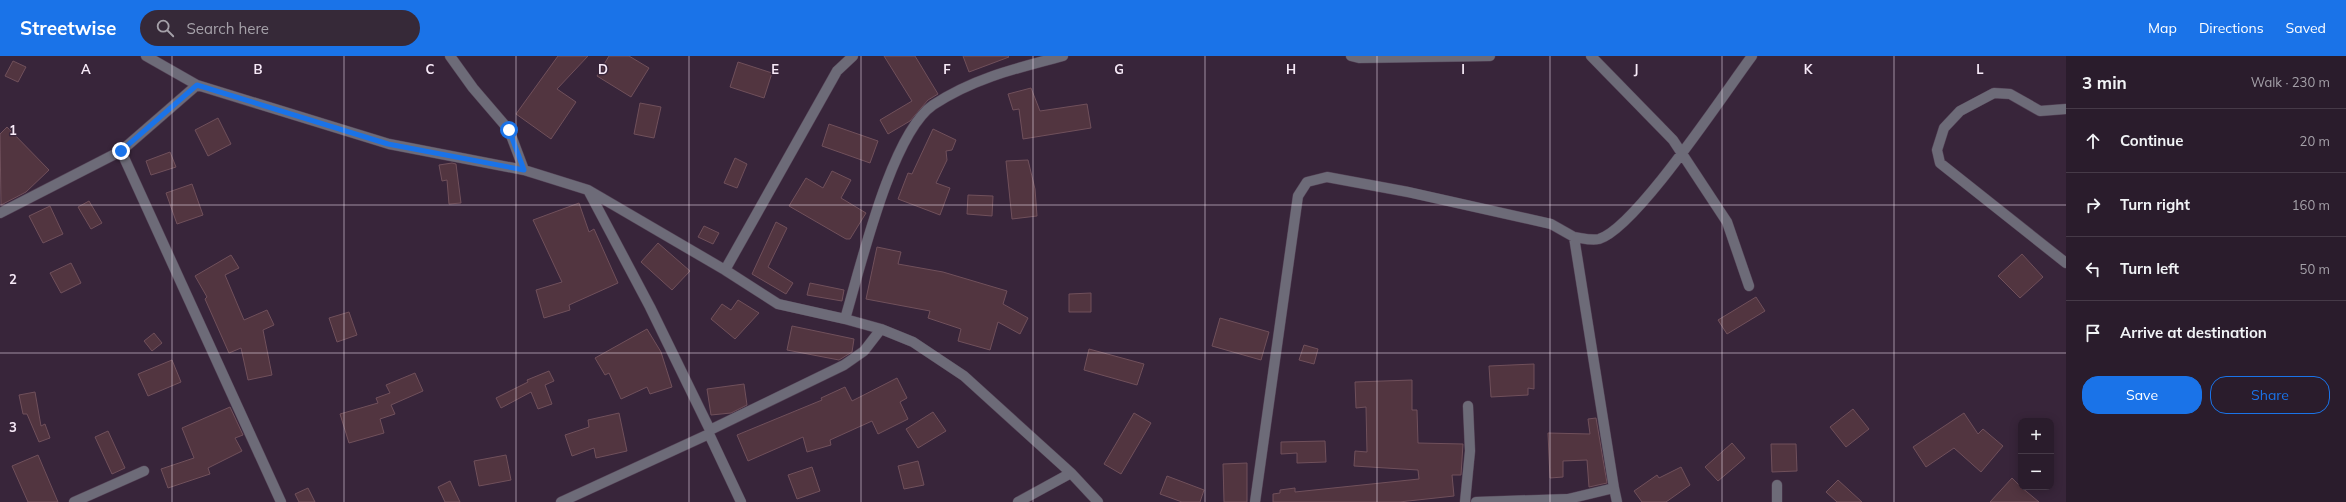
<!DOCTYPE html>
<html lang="en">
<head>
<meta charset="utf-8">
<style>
	body { margin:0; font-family:Mulish,sans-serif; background:#362938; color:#f1f3f6 }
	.controls { position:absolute; right:12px; bottom:12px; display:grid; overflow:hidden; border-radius:8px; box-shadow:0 2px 10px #0003 }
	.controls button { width:36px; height:36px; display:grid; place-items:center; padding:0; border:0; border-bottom:1px solid #463a48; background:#2a1c2c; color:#f1f3f6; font:20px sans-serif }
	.stop { position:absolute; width:12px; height:12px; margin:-9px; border:3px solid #1a73e8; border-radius:50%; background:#fff }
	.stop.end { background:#1a73e8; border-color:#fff; box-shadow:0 1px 4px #0008 }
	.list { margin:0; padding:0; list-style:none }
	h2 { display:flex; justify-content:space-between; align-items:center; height:52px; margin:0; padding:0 16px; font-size:17px }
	h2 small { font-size:13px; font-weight:400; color:#a5a1a9 }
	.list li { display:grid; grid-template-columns:26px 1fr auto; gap:12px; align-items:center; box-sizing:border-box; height:64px; padding:0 16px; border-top:1px solid #463a48 }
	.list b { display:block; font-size:15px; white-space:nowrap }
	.list em { font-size:13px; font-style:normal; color:#a5a1a9 }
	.actions { display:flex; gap:8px; padding:12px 16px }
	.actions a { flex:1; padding:9px 0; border:1px solid #1a73e8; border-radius:16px; text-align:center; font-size:14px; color:#1a73e8 }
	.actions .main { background:#1a73e8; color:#fff }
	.icon { flex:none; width:22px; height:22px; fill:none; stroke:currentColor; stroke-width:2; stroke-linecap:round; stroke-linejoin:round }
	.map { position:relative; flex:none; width:2066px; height:446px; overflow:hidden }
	header { display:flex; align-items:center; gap:24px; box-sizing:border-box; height:56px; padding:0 20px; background:#1a73e8; color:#fff }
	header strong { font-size:19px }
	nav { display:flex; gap:22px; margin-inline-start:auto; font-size:14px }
	.search { width:280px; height:36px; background:#362938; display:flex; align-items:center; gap:10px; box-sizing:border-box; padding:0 14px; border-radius:22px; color:#a5a1a9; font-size:15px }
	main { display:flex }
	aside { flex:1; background:#2a1c2c }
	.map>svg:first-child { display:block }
	.building { fill:#523540; stroke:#70505b }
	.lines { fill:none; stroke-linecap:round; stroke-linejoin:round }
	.minor-casing { stroke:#534155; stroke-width:11 }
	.minor { stroke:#6d6b78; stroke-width:10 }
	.route { stroke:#1a73e8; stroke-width:5 }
	.grid { fill:none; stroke:#f7eaf8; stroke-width:1; stroke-opacity:0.55 }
	.grid-label { font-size:13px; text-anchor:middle; font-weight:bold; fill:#f7eaf8; stroke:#38253a; stroke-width:3; stroke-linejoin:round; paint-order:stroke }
</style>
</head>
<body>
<header>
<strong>Streetwise</strong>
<div class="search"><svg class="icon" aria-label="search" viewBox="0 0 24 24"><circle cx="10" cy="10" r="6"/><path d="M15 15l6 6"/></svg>Search here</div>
<nav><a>Map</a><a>Directions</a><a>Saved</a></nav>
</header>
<main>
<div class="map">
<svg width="2066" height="446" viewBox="0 0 2066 446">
	<rect width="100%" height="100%" fill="#38253a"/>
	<!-- building -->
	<path class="building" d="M558,0H588L557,33L576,46L551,83L516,58Z
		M609,0H629L649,12L631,41L597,20Z
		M884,0H915L938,38L928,44L910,65L888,78L880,64L912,45Z
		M963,0H1008L1009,1L969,16Z
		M13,5L26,11L18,26L5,20Z
		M738,6L772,17L764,42L730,31Z
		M1031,32L1040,55L1087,48L1091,72L1023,83L1019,53L1013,54L1008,38Z
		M640,47L661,51L654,82L634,78Z
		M218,62L231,88L208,100L195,74Z
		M829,68L878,85L870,107L822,90Z
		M7,71L49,114L26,136L1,149L0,78Z
		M933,73L956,84L952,94L946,95L947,104L936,127L950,132L940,159L898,143L908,117L912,118Z
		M170,96L176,111L151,119L146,105Z
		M735,102L747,108L737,132L724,127Z
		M1028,104L1035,133L1037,160L1012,163L1006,105Z
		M452,107L456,108L461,147L449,148L447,124L442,125L439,109Z
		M832,115L851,124L841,142L866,157L850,183H846L789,150L806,122L823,132Z
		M192,128L203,159L177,168L166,137Z
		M968,139L993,140L992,160L967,158Z
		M89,145L102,167L91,173L78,151Z
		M579,147L589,176L594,173L618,227L569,249L570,254L544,262L536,234L562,226L533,164Z
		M50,150L63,178L43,187L29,160Z
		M776,166L787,172L768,211L793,227L786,238L752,218Z
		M704,170L719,177L713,188L698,181Z
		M658,187L690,215L672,234L641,206Z
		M877,191L901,196L898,208L943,216L1007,235L1003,248L1028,262L1020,278L998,266L990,294L958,285L961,273L928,262L930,255L866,243Z
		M2022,198L2043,221L2020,242L1998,220Z
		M231,199L239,212L225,219L244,264L267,254L274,269L263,274L272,319L248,324L241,292L229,297L205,243L207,241L195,220Z
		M71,207L81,227L61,237L50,217Z
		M810,227L844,234L842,245L807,239Z
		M1091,237V256H1069V238Z
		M1756,241L1765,255L1727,278L1718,264Z
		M738,244L759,257L735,283L711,263L722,248L731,254Z
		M349,256L357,279L337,286L329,262Z
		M1220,262L1269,276L1261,304L1212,290Z
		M792,270L854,283L852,296L839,304L787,294Z
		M647,273L661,296L672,331L650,338L647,331L621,343L609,317L605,319L595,302Z
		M154,277L162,287L152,295L144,285Z
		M1304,289L1318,293L1314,308L1299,304Z
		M1089,293L1144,308L1137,329L1084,314Z
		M172,304L181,326L148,340L138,318Z
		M1534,308V333L1528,332V339L1491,341L1489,310Z
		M549,315L554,325L545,329L552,348L538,353L531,336L501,352L496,342L528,326L527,324Z
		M415,317L423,335L391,349L395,358L380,363L384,377L349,387L340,358L378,347L376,342L390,337L386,329Z
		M897,322L907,342L900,346L908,363L878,378L872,365L830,384L831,389L807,396L803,381L748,405L737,379L822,344L821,342L845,331L852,345Z
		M1412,324V354H1417L1418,387L1463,388L1461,419H1452L1454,440L1399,446H1273V438L1280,437V434L1295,432V436L1419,423L1418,414L1354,410L1355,395L1367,396L1366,351L1356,352L1355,326Z
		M744,328L747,349L731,357L711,359L707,333Z
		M35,336L41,370L45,368L50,382L39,386L27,358H23L19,339Z
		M230,351L243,379L235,382L242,395L208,412L210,418L168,432L161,413L194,402L182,372Z
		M1853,353L1869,373L1846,391L1830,371Z
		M933,356L946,375L918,392L906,373Z
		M619,357L627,395L596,402L594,392L572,400L565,379L589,371L588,364Z
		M1134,357L1151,367L1121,418L1104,408Z
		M1964,357L1978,378L1983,373L2003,390L1981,416L1954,392L1926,411L1913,391Z
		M1596,362L1607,427L1589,431L1587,404L1563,405V421L1550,422L1548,377L1590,378L1588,363Z
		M108,375L125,412L112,418L95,381Z
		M1325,385L1326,406L1297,407V397L1281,398V386Z
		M1732,387L1745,402L1718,425L1705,411Z
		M1771,388H1796L1797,415L1772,416Z
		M38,399L58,446H28L12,410Z
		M506,399L511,424L479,430L474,405Z
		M918,405L924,429L904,433L898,410Z
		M1247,407V446H1224L1223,408Z
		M812,411L820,435L797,443L788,419Z
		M1681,411L1690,429L1666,446H1642L1634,435L1657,419L1659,422Z
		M1167,420L1204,434L1200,446H1182L1160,438Z
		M2012,422L2021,431L2039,446H1990Z
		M1838,424L1862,446H1837L1826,436Z
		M450,425L460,446H445L438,431Z
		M308,432L315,446H299L295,438Z"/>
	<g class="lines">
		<!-- minor casing -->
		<g class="minor-casing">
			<path id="minor" d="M146,0L197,29L389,88L524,114L588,134L725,214L778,248L845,263L881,273L913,286L964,320L1071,417L1098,446
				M450,0L473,32L509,74L524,114
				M1351,0L1359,2L1490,0
				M1591,0L1673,84L1727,166L1749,230
				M197,29L121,95L281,446
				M2066,53L2040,55L2010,38L1994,37L1960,55L1944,72L1937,94L1940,107L2066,207
				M588,134L650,251L710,374L709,378L741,446
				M0,157L121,95
				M1574,181C1582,182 1591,185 1599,183C1636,172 1725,36 1752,0
				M725,214L837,15L853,0
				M845,263C860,213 891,78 933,49C974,22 1017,12 1063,0
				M710,374L844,309L864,295L881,273
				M1777,429V446
				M74,446L144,415
				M561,446L709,378
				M1018,446L1071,417
				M1255,446L1298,140L1307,126L1327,121L1408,136L1551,168L1574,181L1614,432
				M1465,446L1470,395L1468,350
				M1476,446L1568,443L1614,432L1617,446"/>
		</g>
		<!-- minor -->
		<use href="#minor" class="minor"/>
	</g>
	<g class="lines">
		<!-- route -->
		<path class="route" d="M121,95L197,29L388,88L524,114L509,74"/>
	</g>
	<!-- grid -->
	<path class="grid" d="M172,0V446M344,0V446M516,0V446M689,0V446M861,0V446M1033,0V446M1205,0V446M1377,0V446M1550,0V446M1722,0V446M1894,0V446M0,149H2066M0,297H2066"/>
	<g class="grid-label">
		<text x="86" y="18">A</text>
		<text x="258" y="18">B</text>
		<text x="430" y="18">C</text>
		<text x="603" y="18">D</text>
		<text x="775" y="18">E</text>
		<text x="947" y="18">F</text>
		<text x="1119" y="18">G</text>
		<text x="1291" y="18">H</text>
		<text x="1463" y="18">I</text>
		<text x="1636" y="18">J</text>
		<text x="1808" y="18">K</text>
		<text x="1980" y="18">L</text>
		<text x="13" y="79">1</text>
		<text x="13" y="228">2</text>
		<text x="13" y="376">3</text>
	</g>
</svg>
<div class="controls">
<button>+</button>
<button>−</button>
</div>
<div class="stop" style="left:509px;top:74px"></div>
<div class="stop end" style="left:121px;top:95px"></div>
</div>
<aside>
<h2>3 min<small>Walk · 230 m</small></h2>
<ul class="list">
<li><svg class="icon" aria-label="ahead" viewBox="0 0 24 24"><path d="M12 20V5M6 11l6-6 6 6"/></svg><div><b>Continue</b></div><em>20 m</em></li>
<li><svg class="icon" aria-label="right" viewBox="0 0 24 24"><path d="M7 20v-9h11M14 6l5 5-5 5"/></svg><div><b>Turn right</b></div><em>160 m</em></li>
<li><svg class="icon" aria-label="left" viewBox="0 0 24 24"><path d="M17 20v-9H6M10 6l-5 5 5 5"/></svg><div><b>Turn left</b></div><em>50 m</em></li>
<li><svg class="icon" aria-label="arrive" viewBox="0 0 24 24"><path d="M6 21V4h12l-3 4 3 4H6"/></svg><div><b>Arrive at destination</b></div></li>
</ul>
<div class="actions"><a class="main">Save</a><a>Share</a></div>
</aside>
</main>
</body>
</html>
